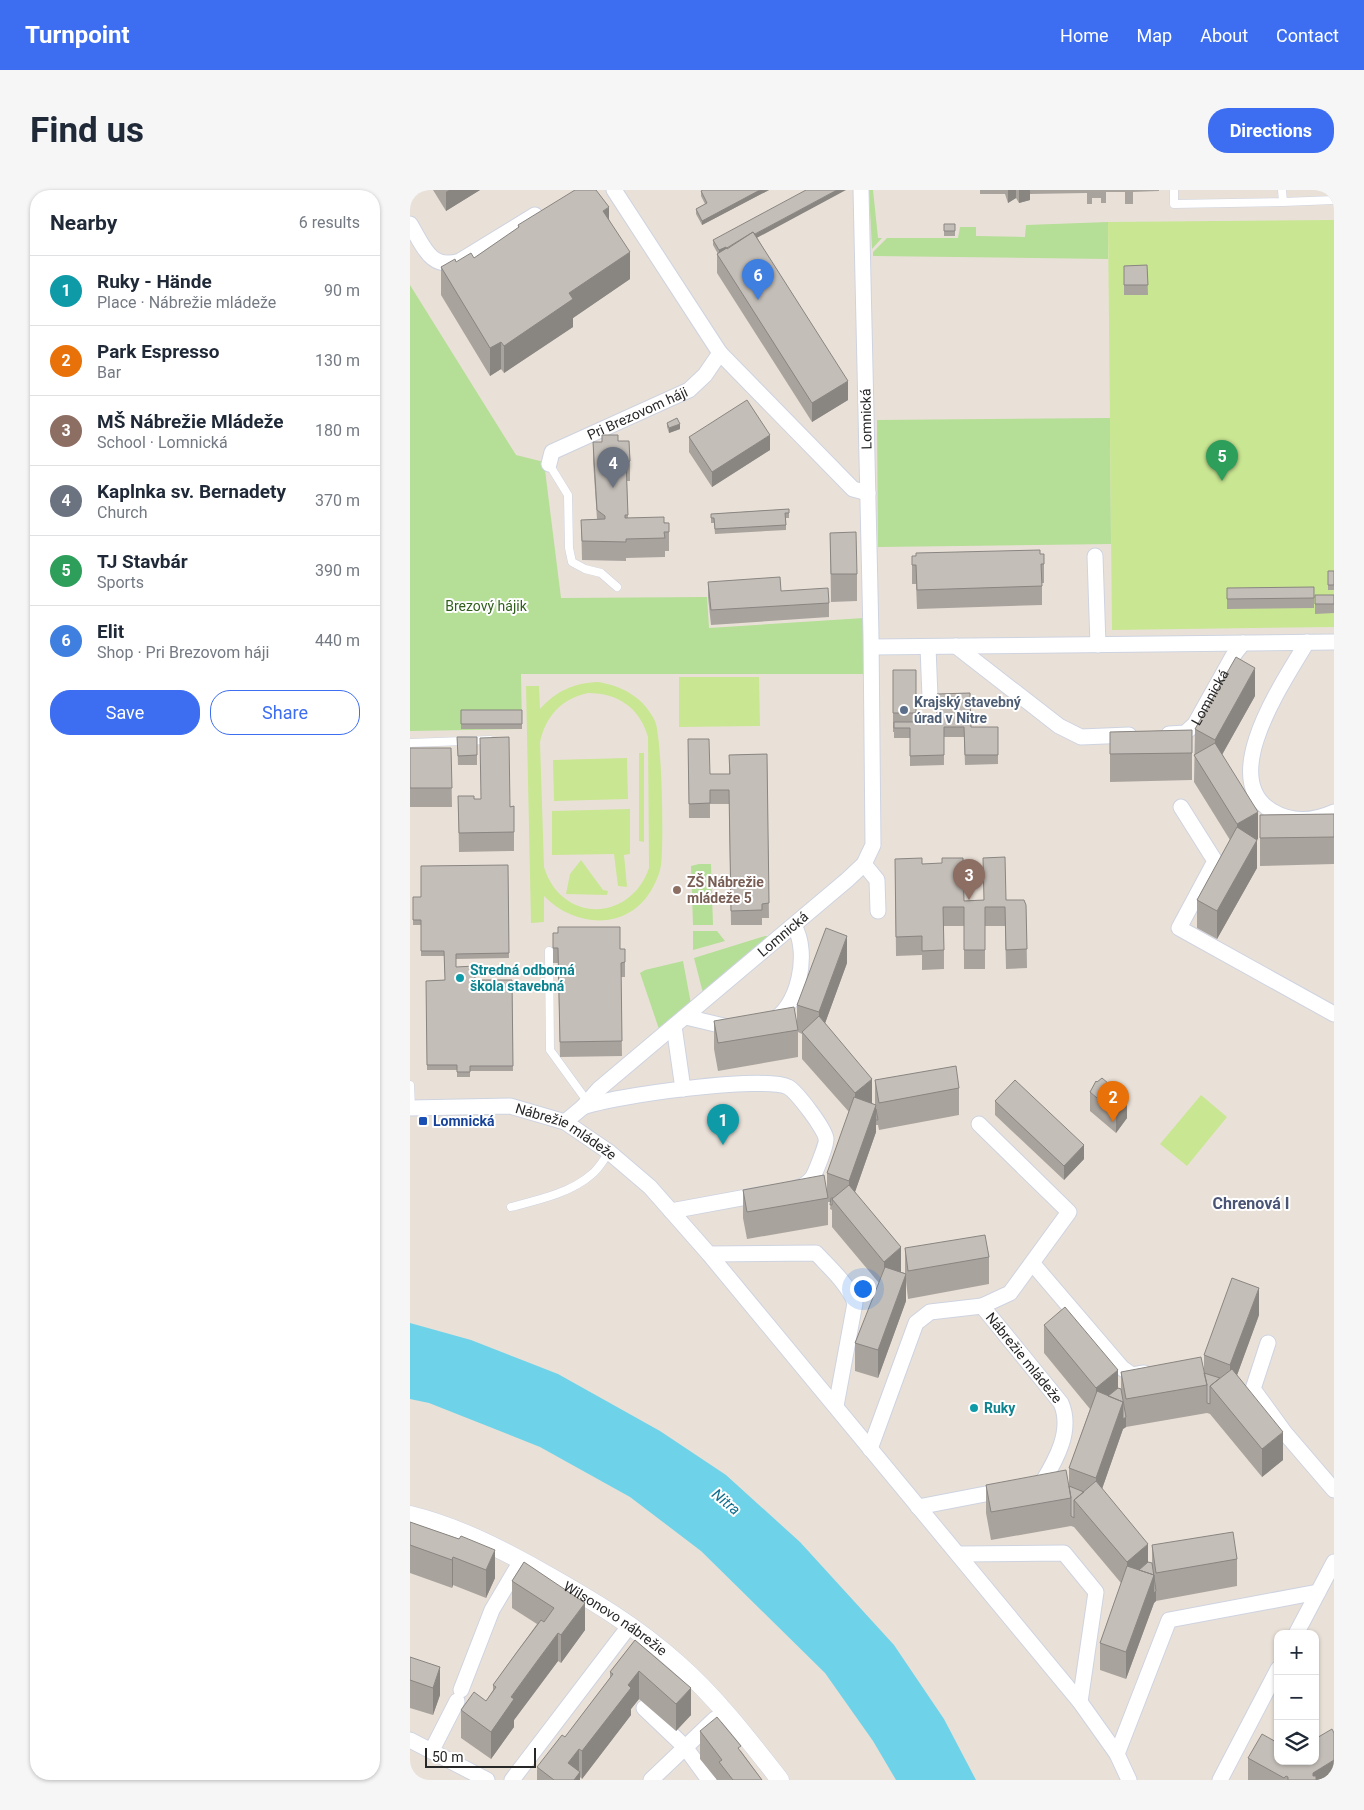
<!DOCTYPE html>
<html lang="en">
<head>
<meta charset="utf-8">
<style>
	body { margin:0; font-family:Roboto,sans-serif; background:#f6f6f7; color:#1f2937 }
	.controls { position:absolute; right:15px; bottom:15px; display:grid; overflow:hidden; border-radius:10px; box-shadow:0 1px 4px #0004 }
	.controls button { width:45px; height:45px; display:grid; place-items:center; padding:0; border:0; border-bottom:1px solid #e0e1e3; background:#fff; color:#1f2937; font:25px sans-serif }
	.scale { position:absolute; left:15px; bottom:12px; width:111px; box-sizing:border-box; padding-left:5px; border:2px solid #272727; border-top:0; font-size:14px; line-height:18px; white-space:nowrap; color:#272727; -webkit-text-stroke:4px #fff; paint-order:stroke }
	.you { position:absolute; left:452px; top:1098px; width:18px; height:18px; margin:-12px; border:4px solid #fff; border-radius:50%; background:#1a73e8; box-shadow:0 0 0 8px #1a73e833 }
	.badge { display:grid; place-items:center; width:32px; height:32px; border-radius:50%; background:#3d6ef2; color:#fff; font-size:16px; font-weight:700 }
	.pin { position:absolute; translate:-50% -41px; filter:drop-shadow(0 1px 2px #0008) }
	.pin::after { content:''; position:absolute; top:26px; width:18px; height:15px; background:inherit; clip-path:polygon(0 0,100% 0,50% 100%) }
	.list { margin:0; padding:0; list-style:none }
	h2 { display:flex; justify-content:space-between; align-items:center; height:65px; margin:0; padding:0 20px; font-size:21px }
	h2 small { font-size:16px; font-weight:400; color:#747a83 }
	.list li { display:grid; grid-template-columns:32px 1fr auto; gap:15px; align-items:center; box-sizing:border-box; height:70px; padding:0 20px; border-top:1px solid #e0e1e3 }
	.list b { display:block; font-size:19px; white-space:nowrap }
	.list p { margin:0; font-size:16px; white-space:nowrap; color:#747a83 }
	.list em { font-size:16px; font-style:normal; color:#747a83 }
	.actions { display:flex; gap:10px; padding:15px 20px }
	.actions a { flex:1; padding:11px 0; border:1px solid #3d6ef2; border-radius:20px; text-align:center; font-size:18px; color:#3d6ef2 }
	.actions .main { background:#3d6ef2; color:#fff }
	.icon { flex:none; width:28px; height:28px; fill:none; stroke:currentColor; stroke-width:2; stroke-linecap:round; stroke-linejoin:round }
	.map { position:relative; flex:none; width:924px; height:1590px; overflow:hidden; border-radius:20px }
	header { display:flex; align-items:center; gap:30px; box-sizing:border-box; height:70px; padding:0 25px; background:#3d6ef2; color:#fff }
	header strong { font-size:24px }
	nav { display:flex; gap:28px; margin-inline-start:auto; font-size:18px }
	.intro { display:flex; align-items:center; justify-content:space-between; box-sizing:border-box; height:120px; padding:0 30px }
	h1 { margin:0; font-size:35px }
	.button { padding:12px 22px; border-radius:20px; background:#3d6ef2; color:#fff; font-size:18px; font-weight:700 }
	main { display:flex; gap:30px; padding:0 30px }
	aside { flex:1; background:#fff; border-radius:20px; box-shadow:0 1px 4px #0004 }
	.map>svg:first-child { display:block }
	.green { fill:#b5de96 }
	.pitch { fill:#c9e692; fill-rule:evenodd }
	.water { fill:#6ed3e9 }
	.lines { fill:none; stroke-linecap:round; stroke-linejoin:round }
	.service-casing { stroke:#ced3e0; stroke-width:9 }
	.minor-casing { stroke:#ced3e0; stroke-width:17 }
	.tertiary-casing { stroke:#ced3e0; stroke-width:19 }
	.service { stroke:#fff; stroke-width:8 }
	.minor { stroke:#fff; stroke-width:15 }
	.tertiary { stroke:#fff; stroke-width:18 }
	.wall { fill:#a9a39e }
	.shaded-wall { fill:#898581 }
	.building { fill:#c4beb8; stroke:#898581 }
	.service-dot { fill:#5c6f8a; stroke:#fff; stroke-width:2 }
	.education-dot { fill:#8d6e63; stroke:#fff; stroke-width:2 }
	.culture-dot { fill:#0f9aa8; stroke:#fff; stroke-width:2 }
	.transit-dot { fill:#1a4fb4; stroke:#fff; stroke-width:2 }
	.labels { text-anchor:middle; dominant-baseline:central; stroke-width:4; stroke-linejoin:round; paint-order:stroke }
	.street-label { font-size:14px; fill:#272727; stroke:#fff }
	.park-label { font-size:14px; fill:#2f5f1b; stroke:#fff }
	.service-label { font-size:14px; font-weight:bold; fill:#4e5e75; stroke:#fff; text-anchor:start }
	.education-label { font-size:14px; font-weight:bold; fill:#785e54; stroke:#fff; text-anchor:start }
	.culture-label { font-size:14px; font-weight:bold; fill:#0d838f; stroke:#fff; text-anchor:start }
	.transit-label { font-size:14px; font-weight:bold; fill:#164399; stroke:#fff; text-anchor:start }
	.water-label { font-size:15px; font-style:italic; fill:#126f90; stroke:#fff }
	.quarter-label { font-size:16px; font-weight:bold; fill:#4a5575; stroke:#fff }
</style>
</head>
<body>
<header>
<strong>Turnpoint</strong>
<nav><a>Home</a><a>Map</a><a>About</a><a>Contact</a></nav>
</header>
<div class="intro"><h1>Find us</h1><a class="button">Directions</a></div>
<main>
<aside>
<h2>Nearby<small>6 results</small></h2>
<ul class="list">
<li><span class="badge" style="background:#0f9aa8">1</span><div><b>Ruky - Hände</b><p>Place · Nábrežie mládeže</p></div><em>90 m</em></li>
<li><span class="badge" style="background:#e8710a">2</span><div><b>Park Espresso</b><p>Bar</p></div><em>130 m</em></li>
<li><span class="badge" style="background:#8d6e63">3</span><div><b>MŠ Nábrežie Mládeže</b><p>School · Lomnická</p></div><em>180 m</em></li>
<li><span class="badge" style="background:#6b7280">4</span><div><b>Kaplnka sv. Bernadety</b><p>Church</p></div><em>370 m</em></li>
<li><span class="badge" style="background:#2e9e5b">5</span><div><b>TJ Stavbár</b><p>Sports</p></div><em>390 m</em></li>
<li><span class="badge" style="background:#3f7fe0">6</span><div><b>Elit</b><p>Shop · Pri Brezovom háji</p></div><em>440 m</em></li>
</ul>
<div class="actions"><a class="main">Save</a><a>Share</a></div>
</aside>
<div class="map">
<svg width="924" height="1590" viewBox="0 0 924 1590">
	<rect width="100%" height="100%" fill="#e9e1d8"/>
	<!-- green -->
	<path class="green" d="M459,0H463L468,48H472L462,59Z
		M698,32V69L463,66V62L477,48H548L550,37H566V46L615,47L616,35Z
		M0,95L106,265L134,272L151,408L297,407L299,438L454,428L455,484H111L112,539L0,541Z
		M700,228L701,354L468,357L467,230Z
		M289,674H301L303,735H283L281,676Z
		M283,741H307L315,751L283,760Z
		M355,746H359L362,749L293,803L284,768Z
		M273,771L281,814L250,842L230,783L235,780Z"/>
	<!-- pitch -->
	<path class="pitch" d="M924,30V437L702,440L698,32Z
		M269,487H349L350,536L269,537Z
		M188,492C213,496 234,508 245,531C252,547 254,654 251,675C250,682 247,690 243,697C220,741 166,739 134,706V732L121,733L116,496H129L130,519C146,501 164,493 188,492ZM178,503C208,503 230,518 238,547L239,678C220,733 151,733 134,677L130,552C136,526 151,509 178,503Z
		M229,563H234V652L229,651Z
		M217,568L218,609L144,611L143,570Z
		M220,619V664L214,665L217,697L208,696L204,664L142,665V621Z
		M171,670L193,700L198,701L197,705L156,704L160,684Z
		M791,905L817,927L777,976L750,954Z"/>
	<!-- water -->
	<path class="water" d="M0,1133L61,1150L148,1184L250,1241L316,1285L390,1352L484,1455L534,1529L566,1590H486L463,1551L415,1483L291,1361L220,1307L130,1257L19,1213L0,1209Z"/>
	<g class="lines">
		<!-- service casing -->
		<g class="service-casing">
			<path id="service" d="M764,0V14L873,12L872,0
				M873,12L924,10
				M139,274L158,305L159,358L162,372L175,379L191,383L207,397
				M0,553L80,550
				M139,761L140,860L177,911
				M0,895L1,918
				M101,1017C128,1010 161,1003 182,984C189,979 194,969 199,962"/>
		</g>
		<!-- minor casing -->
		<g class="minor-casing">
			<g id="minor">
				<path d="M204,0L310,163"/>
				<path d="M0,34C13,55 20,81 50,71L125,25"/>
				<path id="s1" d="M139,274L142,262L279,200L295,185L310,163L443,299L458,303"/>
				<path d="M685,366L688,455"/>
				<path d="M897,452C875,490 806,588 862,621C882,633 904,631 924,622"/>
				<path d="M546,456L649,536L671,547L719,545"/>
				<path d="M462,457L924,452"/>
				<path d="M518,457L520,507"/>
				<path id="s2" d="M759,544L775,543L785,534L823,466L833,453"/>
				<path d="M771,617L805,671L769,738L924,824"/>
				<path d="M454,674L467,690L468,721"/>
				<path d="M276,827L322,838"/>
				<path d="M360,831C389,820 400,761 384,736"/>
				<path d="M264,836L273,899"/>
				<path d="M173,917C201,906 355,885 378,897C386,901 416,940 416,949C417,954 405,984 402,988C398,993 392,997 386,998"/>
				<path id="s3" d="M0,918L100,916L155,932L199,962L240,997L299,1064L670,1512L707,1564L719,1590"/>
				<path id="s4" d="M155,932L173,917L189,899L437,690L454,674L463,655L461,446L451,0"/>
				<path d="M569,934L659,1022L600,1103L572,1116"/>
				<path d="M261,1021L353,1004"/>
				<path d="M299,1064L406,1063C420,1078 438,1094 445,1113L426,1216"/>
				<path d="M623,1074L712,1178L722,1185L734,1183"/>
				<path d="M858,1153L843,1199L875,1243L924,1300"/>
				<path id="s5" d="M460,1259L506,1133L520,1122L572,1116L651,1213C663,1240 646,1270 632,1293L623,1295"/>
				<path d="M508,1317L596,1300"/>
				<path d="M549,1364L654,1363L686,1402L670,1512"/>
				<path d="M886,1444L924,1372"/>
				<path d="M51,1500L82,1420L111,1371"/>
				<path d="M234,1518L275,1557L299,1590"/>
				<path d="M0,1550L77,1590"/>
				<path d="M22,1560L47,1511"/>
				<path d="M707,1564L759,1430L908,1402"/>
				<path d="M102,1590L220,1435"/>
				<path d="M241,1590L305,1529"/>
				<path d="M810,1590L868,1479"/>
			</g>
		</g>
		<!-- tertiary casing -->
		<g class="tertiary-casing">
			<g id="tertiary">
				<path id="s6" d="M0,1325C46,1336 91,1359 132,1382C180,1409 226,1436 267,1473C306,1507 338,1549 370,1590"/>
			</g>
		</g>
		<!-- service -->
		<use href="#service" class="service"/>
		<!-- minor -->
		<use href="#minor" class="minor"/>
		<!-- tertiary -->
		<use href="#tertiary" class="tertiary"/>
	</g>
	<!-- wall -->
	<path class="wall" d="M23,0H70L36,21Z
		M359,0L292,35L286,24V19L295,14L291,6V1Z
		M570,0H749V1L723,2V14H715V2H696V13H691V8H682V14H677V3L620,4V10L609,13L606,8L598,13L595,4H570Z
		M199,29L220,89L163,128V137L94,183L91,179L80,186L31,105V77L46,72L64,68L108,38V35Z
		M534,34H545V46H534Z
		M347,47L438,210L402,232L307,83V64H308L303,55V50Z
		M737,75L738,105H714V76Z
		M257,233L270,239L259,243L257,237Z
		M192,245L208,251L220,271V291H217L218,328L259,333V361H255V367L216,368V371L172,370L171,330L187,329L183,271V252H192Z
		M279,247L360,260L302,297L279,262Z
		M379,319V328H376V340L305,344L304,333H301V324Z
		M420,343L447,384V411L421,412Z
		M634,364V393H632V415L507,419L506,394H502V366Z
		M918,381H924V400H918Z
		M298,392L371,401L419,413V427L301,435L298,407Z
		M904,397V418L817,419V409Z
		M905,405H924V423L905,424Z
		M483,480H506V532L561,537H588V574L555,575L554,547H534V575L500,576V548H484V542H483Z
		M845,506L812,565L848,649L847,650V678L807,749L787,738V710L820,650L784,592L785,539Z
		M51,520H112V539H51Z
		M782,540V590L700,592V542Z
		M47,547H67V575H48Z
		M278,549L300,584H319V565L357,564L359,728H352V735H321L319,614H300V628H279Z
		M0,558H41L42,617H0Z
		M48,606L100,617L104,616V661L49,662Z
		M924,624V674L850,676V625Z
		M485,669L512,674L554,711L596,710L616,715L617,778L596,779L595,736H575V779H554V736H534V779L512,780V765L486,766Z
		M98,675L99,768L46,769V777L65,790H102L103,881H60V887H47V880H17L16,791L35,790L34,766H11V735H3V707H11Z
		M143,743L210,759H215V787H211L212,866L150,867L148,773H143Z
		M437,773L415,833L462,913L465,915V890L549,898V925L469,940L468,935H466V942L445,1002L491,1082L495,1083V1058L579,1067V1094L498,1109L496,1091V1111L468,1188L445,1181V1153L469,1093L422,1037V1020L420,1019L421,1012H418V1035L337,1049L333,1028V1000H417V983L439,922L392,869V844L388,842V867L308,881L304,859V831L387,833V815Z
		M680,902L717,928L706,943L680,921Z
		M585,911L674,969L654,990L585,925Z
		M849,1125L827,1185L873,1270L852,1287L800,1224L797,1223L716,1237L713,1239L692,1299L738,1372L742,1373V1355L827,1369V1396L746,1411L744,1413L716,1489L690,1480V1453L711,1393L664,1337L661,1336L581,1350L576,1323V1295L659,1296V1278L680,1219L634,1163V1135L708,1198L711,1199V1182L794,1183V1165Z
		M0,1332L49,1349L85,1388L76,1408L43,1395L42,1398L0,1383Z
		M114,1372L175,1440L151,1473L148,1471L125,1502L104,1530V1537L81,1569L51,1548V1520L76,1511L83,1500V1495L127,1434L102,1418V1391Z
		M225,1450L281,1525L266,1541L229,1509L221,1519V1525L172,1589L170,1587V1590H127V1577L155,1547L200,1488V1482Z
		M0,1467L30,1505L23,1525L0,1518Z
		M290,1541L331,1561L352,1590H307L290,1569Z
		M838,1568L868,1571H905L924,1590H838Z"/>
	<!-- shaded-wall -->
	<path class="shaded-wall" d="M39,0H70L36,21V2Z
		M350,0H359L292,35V31Z
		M427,0H436L317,64V59Z
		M598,0H606V8L598,13Z
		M609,0H620V10L609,13Z
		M199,17V45L193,21Z
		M316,57V62L309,65V60Z
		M220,62V89L163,128V137L94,183V156L159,103Z
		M91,152V179L80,186V158Z
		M438,191V210L402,232V213Z
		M270,234V239L259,243V238Z
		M360,245V260L302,297V282Z
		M845,478V506L805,577V550Z
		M848,622V649L827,661V634Z
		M847,650V678L807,749V721Z
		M437,746V773L409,850V822Z
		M462,889V916L445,930V903Z
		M717,909V928L706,943V924Z
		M466,915V942L439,1019V991Z
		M674,955V969L654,990V976Z
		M491,1057V1085L474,1099V1072Z
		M496,1084V1111L468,1188V1160Z
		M849,1098V1125L822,1199L820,1197V1175Z
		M708,1180V1207L686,1226V1198Z
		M713,1212L716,1227V1237L713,1239L686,1316V1288Z
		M873,1242V1270L852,1287V1259Z
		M738,1354V1382L717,1394V1372Z
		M85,1360V1388L76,1408V1380Z
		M43,1367V1395L42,1398V1370Z
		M744,1385L746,1401V1411L744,1413L716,1489V1462Z
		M175,1413V1440L151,1473V1445Z
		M148,1443V1471L104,1530V1537L81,1569V1542L101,1507Z
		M30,1477V1505L23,1525V1498Z
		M229,1481V1509L221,1519V1525L172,1589V1561L218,1495Z
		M281,1498V1525L266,1541V1514Z
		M169,1559V1583L170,1582V1590H158V1573Z
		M924,1570V1590H903V1583Z"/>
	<!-- building -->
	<path class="building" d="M165,0H186L199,17L193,21L220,62L159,103L163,109L94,156L91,152L80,158L31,77L45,69L46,72L61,63L64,68L109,37L108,35Z
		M293,0H350L292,31L286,19L297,13L291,1Z
		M396,0H427L345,44L343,42L317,59L316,57L309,60L303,50Z
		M534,34H545V41H534Z
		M343,42L438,191L402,213L307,64Z
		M737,75L738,95H714V76Z
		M337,210L360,245L302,282L279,247Z
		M267,228L270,234L259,238L257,233Z
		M192,245H208V251H219L220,271L216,272L218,325H215V328L254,327V333H259V342H254L255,348L216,349V352L172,351L171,330L195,329V326L187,320L183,252H192Z
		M379,319V323H375L376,335L305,339L304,328H301V324Z
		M446,342L447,384H421L420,343Z
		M630,360V364H634V374H631L632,396L507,400L506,375H502V366H506V363Z
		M918,381H924V395H918Z
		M370,387L371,401L418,398L419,413L301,420L298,392Z
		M904,397V408L817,409V398Z
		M905,405H924V414H905Z
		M826,467L845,478L805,550L785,539Z
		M483,480H506V523H483Z
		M560,503L561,537H588V565H555L554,537H534V565L500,566V538H484V532H527V504Z
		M51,520H112V534H51Z
		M782,540V563L700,564V542Z
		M47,547H67V565L48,566Z
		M99,547L100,617L104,616V642L49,643L48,606H64V609H71L70,548Z
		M278,549H299L300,584H320L319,565L357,564L359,713L352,714V720L321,721L319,600H300V613L279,614Z
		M805,553L848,622L827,634L784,565Z
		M0,558H41L42,598H0Z
		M924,624V647L850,648V625Z
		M827,637L847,650L807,721L787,710Z
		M595,667L596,710H614L616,715L617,759L596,760L595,717H575V760H554V717H533L534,760L512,761V746L486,747L485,669L512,668V674L532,673V668H553L554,711L574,710L573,668Z
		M98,675L99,763L46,764V777L65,776V790H102L103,876H60V882H47V875H17L16,791L35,790L34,761H11V730H3V707H11V676Z
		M148,737H210V759H215V772L211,773L212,851L150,852L148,758H143V743H148Z
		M416,738L437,746L409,822L387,815Z
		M384,817L388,840L308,853L304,831Z
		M409,826L462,889L445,903L392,842Z
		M546,876L549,898L469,913L465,890Z
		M692,888L717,909L706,924L680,902L686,891L687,892Z
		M605,890L674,955L654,976L585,911Z
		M444,907L466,915L439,991L417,983Z
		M466,919L468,930H466Z
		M414,985L418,1008L337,1022L333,1000Z
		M439,995L491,1057L474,1072L422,1009Z
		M421,1008H423L422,1009V1015H420Z
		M575,1045L579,1067L498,1081L495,1058Z
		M475,1077L496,1084L468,1160L445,1153Z
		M822,1088L849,1098L820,1175L794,1165Z
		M655,1117L708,1180L686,1198L634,1135Z
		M791,1167L797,1195L716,1209L711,1182Z
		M822,1179L873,1242L852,1259L800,1196Z
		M794,1183L810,1188L800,1196V1214L797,1213V1195Z
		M708,1198L711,1199L716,1227L713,1229V1212L698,1206Z
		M687,1201L713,1212L686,1288L659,1278Z
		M656,1280L661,1308L581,1322L576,1295Z
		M686,1291L738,1354L717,1372L664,1310Z
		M659,1296L674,1302L664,1310V1328L661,1326V1308Z
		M0,1332L49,1349L51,1346L85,1360L76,1380L43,1367L42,1370L0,1355Z
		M823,1342L827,1369L746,1383L742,1355Z
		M114,1372L175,1413L151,1445L148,1443L125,1474L101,1507L104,1509L81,1542L51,1520L64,1502L76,1511L86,1497L83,1495L107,1462L131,1430L134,1432L144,1418L102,1391Z
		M738,1372L742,1373L746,1401L744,1403V1385L729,1380Z
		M717,1376L744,1385L716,1462L690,1453Z
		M225,1450L281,1498L266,1514L229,1481L218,1495L221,1498L172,1561L169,1559L158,1573L170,1582L164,1590H144L127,1577L152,1545L155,1547L203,1484L200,1482Z
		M0,1467L30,1477L23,1498L0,1490Z
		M307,1527L331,1556L328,1558L352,1590H323L309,1572L312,1570L290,1541Z
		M922,1539L924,1543V1570L903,1583V1586H906V1590H878V1587L876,1586L874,1588L838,1568L852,1544L868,1553V1571H905V1549Z"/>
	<!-- markers -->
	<circle class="service-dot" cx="494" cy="520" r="5"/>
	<circle class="education-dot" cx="267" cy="700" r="5"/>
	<g class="culture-dot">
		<circle cx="50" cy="788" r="5"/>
		<circle cx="564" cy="1218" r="5"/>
	</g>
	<rect class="transit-dot" x="8" y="926" width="10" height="10" rx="2.5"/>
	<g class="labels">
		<!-- street labels -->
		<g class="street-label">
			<text stroke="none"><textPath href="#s1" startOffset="106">Pri Brezovom háji</textPath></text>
			<text transform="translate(456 229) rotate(-91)">Lomnická</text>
			<text stroke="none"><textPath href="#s2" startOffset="60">Lomnická</textPath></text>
			<text stroke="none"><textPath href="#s4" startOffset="288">Lomnická</textPath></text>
			<text stroke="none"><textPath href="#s3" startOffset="162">Nábrežie mládeže</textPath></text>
			<text stroke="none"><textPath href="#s5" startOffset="271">Nábrežie mládeže</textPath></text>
			<text stroke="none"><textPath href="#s6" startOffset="231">Wilsonovo nábrežie</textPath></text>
		</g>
		<!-- park labels -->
		<g class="park-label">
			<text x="76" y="416">Brezový hájik</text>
		</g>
		<!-- service labels -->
		<g class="service-label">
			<text x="504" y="512">Krajský stavebný<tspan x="504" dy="16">úrad v Nitre</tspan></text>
		</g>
		<!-- education labels -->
		<g class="education-label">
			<text x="277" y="692">ZŠ Nábrežie<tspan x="277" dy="16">mládeže 5</tspan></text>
		</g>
		<!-- culture labels -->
		<g class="culture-label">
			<text x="60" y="780">Stredná odborná<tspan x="60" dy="16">škola stavebná</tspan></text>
			<text x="574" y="1218">Ruky</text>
		</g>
		<!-- transit labels -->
		<g class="transit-label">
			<text x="23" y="931">Lomnická</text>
		</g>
		<!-- water labels -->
		<g class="water-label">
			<text transform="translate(316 1312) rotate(40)">Nitra</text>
		</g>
		<!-- quarter labels -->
		<g class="quarter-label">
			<text x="841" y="1013">Chrenová I</text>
		</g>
	</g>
</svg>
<div class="controls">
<button>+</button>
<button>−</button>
<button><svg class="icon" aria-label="layers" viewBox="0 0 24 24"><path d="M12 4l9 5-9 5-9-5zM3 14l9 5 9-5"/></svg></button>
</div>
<div class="scale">50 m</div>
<div class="you"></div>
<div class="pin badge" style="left:313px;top:955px;background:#0f9aa8">1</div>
<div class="pin badge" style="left:703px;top:932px;background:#e8710a">2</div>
<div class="pin badge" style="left:559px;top:710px;background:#8d6e63">3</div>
<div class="pin badge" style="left:203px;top:298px;background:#6b7280">4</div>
<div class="pin badge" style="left:812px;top:291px;background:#2e9e5b">5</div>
<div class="pin badge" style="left:348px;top:110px;background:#3f7fe0">6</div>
</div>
</main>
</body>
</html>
